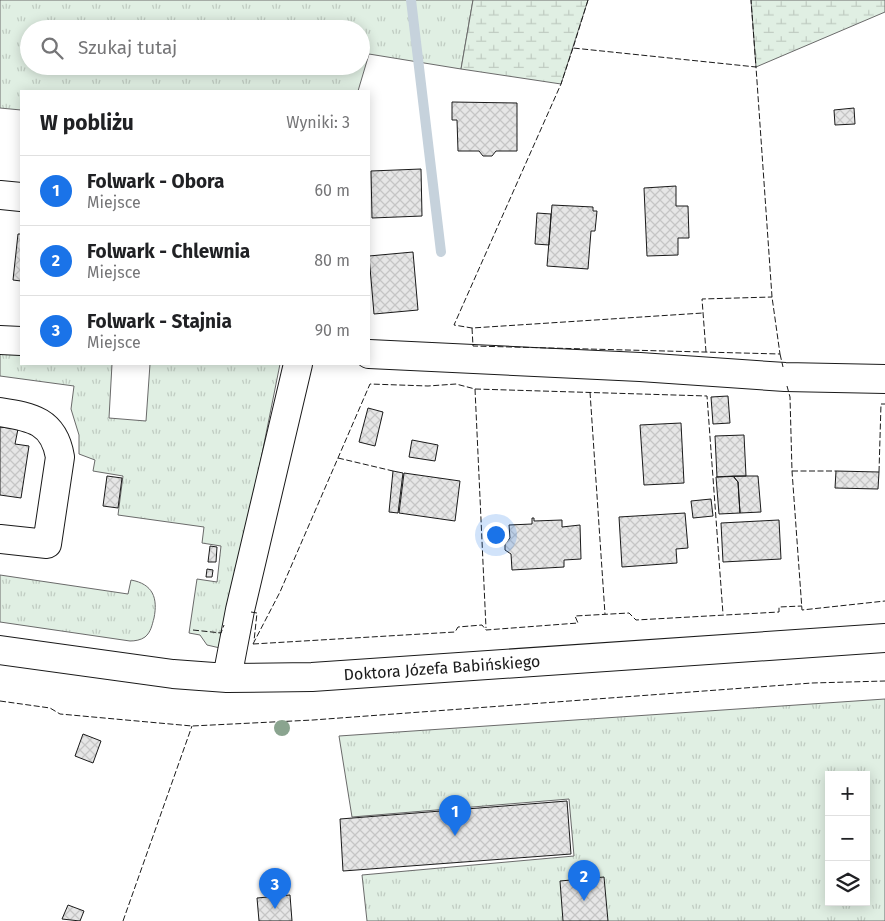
<!DOCTYPE html>
<html lang="pl">
<head>
<meta charset="utf-8">
<style>
	body { margin:0; font-family:"Fira Sans",sans-serif; background:#f6f6f6; color:#202124 }
	.controls { position:absolute; right:15px; bottom:15px; display:grid; overflow:hidden; border-radius:0px; box-shadow:0 2px 12px #0003 }
	.controls button { width:45px; height:45px; display:grid; place-items:center; padding:0; border:0; border-bottom:1px solid #e0e0e0; background:#fff; color:#202124; font:25px sans-serif }
	.you { position:absolute; left:495px; top:534px; width:18px; height:18px; margin:-12px; border:4px solid #fff; border-radius:50%; background:#1a73e8; box-shadow:0 0 0 8px #1a73e833 }
	.badge { display:grid; place-items:center; width:32px; height:32px; border-radius:50%; background:#1a73e8; color:#fff; font-size:16px; font-weight:700 }
	.pin { position:absolute; translate:-50% -41px; filter:drop-shadow(0 1px 2px #0008) }
	.pin::after { content:''; position:absolute; top:26px; width:18px; height:15px; background:inherit; clip-path:polygon(0 0,100% 0,50% 100%) }
	.list { margin:0; padding:0; list-style:none }
	h2 { display:flex; justify-content:space-between; align-items:center; height:65px; margin:0; padding:0 20px; font-size:21px }
	h2 small { font-size:16px; font-weight:400; color:#757577 }
	.list li { display:grid; grid-template-columns:32px 1fr auto; gap:15px; align-items:center; box-sizing:border-box; height:70px; padding:0 20px; border-top:1px solid #e0e0e0 }
	.list b { display:block; font-size:19px; white-space:nowrap }
	.list p { margin:0; font-size:16px; white-space:nowrap; color:#757577 }
	.list em { font-size:16px; font-style:normal; color:#757577 }
	.icon { flex:none; width:28px; height:28px; fill:none; stroke:currentColor; stroke-width:2; stroke-linecap:round; stroke-linejoin:round }
	.map { position:relative; flex:none; width:885px; height:921px; overflow:hidden }
	.search { position:absolute; background:#fff; box-shadow:0 2px 12px #0003; left:20px; top:20px; width:350px; height:55px; display:flex; align-items:center; gap:12px; box-sizing:border-box; padding:0 18px; border-radius:28px; color:#757577; font-size:19px }
	.panel { position:absolute; background:#fff; box-shadow:0 2px 12px #0003; left:20px; top:90px; width:350px; height:275px; border-radius:0px }
	.map>svg:first-child { display:block }
	.grass { fill:url(#grass-tufts); stroke:#6a6a6a; fill-rule:evenodd }
	.wetland { fill:url(#wetland-marsh); stroke:#6a6a6a }
	.lines { fill:none; stroke-linecap:round; stroke-linejoin:round }
	.stream { stroke:#c6d2dc; stroke-width:10 }
	.building { fill:url(#building-cross-hatch); stroke:#1a1a1a }
	.minor-casing { stroke:#1a1a1a; stroke-width:30 }
	.minor { stroke:#fff; stroke-width:28 }
	.fence { stroke:#1a1a1a; stroke-width:1; stroke-dasharray:6 2.5; stroke-linecap:butt }
	.tree { fill:#8aa48f }
	.labels { text-anchor:middle; dominant-baseline:central; stroke-width:4; stroke-linejoin:round; paint-order:stroke }
	.street-label { font-size:16px; fill:#1a1a1a; stroke:#fff }
</style>
</head>
<body>
<div class="map">
<svg width="885" height="921" viewBox="0 0 885 921">
	<defs>
		<pattern id="grass-tufts" width="24" height="20" patternUnits="userSpaceOnUse" patternTransform="scale(1.25)"><rect width="24" height="20" fill="#e0efe3"/><path d="M3 7l-1-3M5 7V3M7 7l1-3M15 17l-1-3M17 17v-4M19 17l1-3" fill="none" stroke="#c0ccc2"/></pattern>
		<pattern id="wetland-marsh" width="20" height="14" patternUnits="userSpaceOnUse" patternTransform="scale(1.25)"><rect width="20" height="14" fill="#e0efe3"/><path d="M1 5h8M5 5V1M11 12h8M15 12V8" fill="none" stroke="#c0ccc2"/></pattern>
		<pattern id="building-cross-hatch" width="8" height="8" patternUnits="userSpaceOnUse" patternTransform="scale(1.25)"><rect width="8" height="8" fill="#e6e6e6"/><path d="M0 0l8 8M0 8l8-8" fill="none" stroke="#c5c5c5"/></pattern>
	</defs>
	<rect width="100%" height="100%" fill="#fff"/>
	<!-- grass -->
	<path class="grass" d="M0,0H473L461,69L369,54L358,91H21V110L0,108ZM29,29H361V66H29Z
		M0,353L21,354V364H112L109,418L146,421L150,364H280L229,619L220,648L207,645L200,635L189,633L197,579L217,582L221,546L202,543L204,527L118,515L123,476L93,471L95,460L79,454V435L71,409L74,386L0,376Z
		M0,575L128,594L131,580C153,584 158,598 154,618C152,625 151,632 145,637C141,640 135,641 130,641L0,622Z
		M885,699V921H367L362,875L574,856L569,799L352,817L339,736ZM829,775H866V902H829Z"/>
	<!-- wetland -->
	<path class="wetland" d="M473,0H588L561,84L461,69Z
		M751,0H885V12L756,67Z"/>
	<g class="lines">
		<!-- stream -->
		<path class="stream" d="M411,0L441,252"/>
	</g>
	<!-- building -->
	<path class="building" d="M452,102L517,103V151H496L492,156H483L479,151H458L457,120H452Z
		M854,108L855,124L835,125L834,110Z
		M421,169L422,216L372,218L371,171Z
		M676,186V206H688L689,238H678V255L647,256L644,188Z
		M552,205L593,207V211H597L595,231H591L588,269L547,266Z
		M537,213L551,214L549,245L535,244Z
		M18,234H21V281L13,280Z
		M413,252L418,310L374,314L369,256Z
		M728,396L730,423L713,424L711,397Z
		M368,408L383,412L375,446L359,442Z
		M681,423L684,483L644,485L640,425Z
		M0,427L18,429L15,444L29,446L21,498L0,495Z
		M744,435L746,476L717,477L715,436Z
		M412,440L438,445L435,461L409,457Z
		M393,471L403,473L398,513L389,512Z
		M836,471L879,472L878,489L835,488Z
		M404,473L460,481L455,521L399,513Z
		M107,476L122,478L118,508L103,506Z
		M733,476L738,482L740,513L719,514L716,477Z
		M733,476H758L761,512L740,513L738,482Z
		M711,499L713,516L693,518L691,501Z
		M685,513L688,548L676,549L677,563L622,567L619,517Z
		M532,518H534V521L562,520V527L580,525L581,559L564,560V567L512,570L511,554L505,550V544L510,538L509,525L532,524Z
		M779,520L781,559L723,562L721,523Z
		M210,546L217,547L216,562H208Z
		M207,569L213,570L212,577H206Z
		M83,734L101,741L93,763L75,756Z
		M567,801L571,854L343,871L340,819Z
		M604,877L608,921H563L560,881Z
		M290,895L292,921H259L257,898Z
		M68,905L84,911L80,921L62,919Z"/>
	<g class="lines">
		<!-- minor casing -->
		<g class="minor-casing">
			<path id="minor" d="M0,195L21,197
				M0,340L21,341
				M369,354L640,367L785,377L885,379
				M0,412C32,417 54,421 60,457L47,544L0,539
				M0,650L173,674L227,678L312,677L885,638
				M227,678L240,610L298,364"/>
		</g>
		<!-- minor -->
		<use href="#minor" class="minor"/>
		<!-- fence -->
		<path class="fence" d="M588,0L573,48L756,67L751,0
			M573,48L561,84L454,325L472,328L703,313
			M472,328L473,346L780,354L772,297L756,67
			M706,352L702,299L772,297
			M780,354L783,367
			M787,386L790,397L792,471L802,610L885,601
			M475,389L486,628
			M590,392L605,614
			M338,458L393,471
			M792,471H836
			M879,472L881,404H885
			M251,612L257,613L254,641
			M193,630L221,633L224,625
			M253,644L280,592L370,384L428,386L456,384L475,389L707,396L723,614
			M253,644L455,632L458,627L482,625L486,630L578,623L575,616L629,613L636,620L779,612V607L802,606
			M0,701L50,708L60,714L192,726L313,720L812,683L885,681
			M123,921L192,726"/>
	</g>
	<!-- trees -->
	<circle class="tree" cx="282" cy="728" r="8"/>
	<g class="labels">
		<!-- street labels -->
		<g class="street-label">
			<text transform="translate(442 668) rotate(-4)">Doktora Józefa Babińskiego</text>
		</g>
	</g>
</svg>
<div class="controls">
<button>+</button>
<button>−</button>
<button><svg class="icon" aria-label="layers" viewBox="0 0 24 24"><path d="M12 4l9 5-9 5-9-5zM3 14l9 5 9-5"/></svg></button>
</div>
<div class="you"></div>
<div class="pin badge" style="left:455px;top:836px">1</div>
<div class="pin badge" style="left:584px;top:901px">2</div>
<div class="pin badge" style="left:275px;top:909px">3</div>
<div class="search"><svg class="icon" aria-label="search" viewBox="0 0 24 24"><circle cx="10" cy="10" r="6"/><path d="M15 15l6 6"/></svg>Szukaj tutaj</div>
<section class="panel">
<h2>W pobliżu<small>Wyniki: 3</small></h2>
<ul class="list">
<li><span class="badge">1</span><div><b>Folwark - Obora</b><p>Miejsce</p></div><em>60 m</em></li>
<li><span class="badge">2</span><div><b>Folwark - Chlewnia</b><p>Miejsce</p></div><em>80 m</em></li>
<li><span class="badge">3</span><div><b>Folwark - Stajnia</b><p>Miejsce</p></div><em>90 m</em></li>
</ul>
</section>
</div>
</body>
</html>
